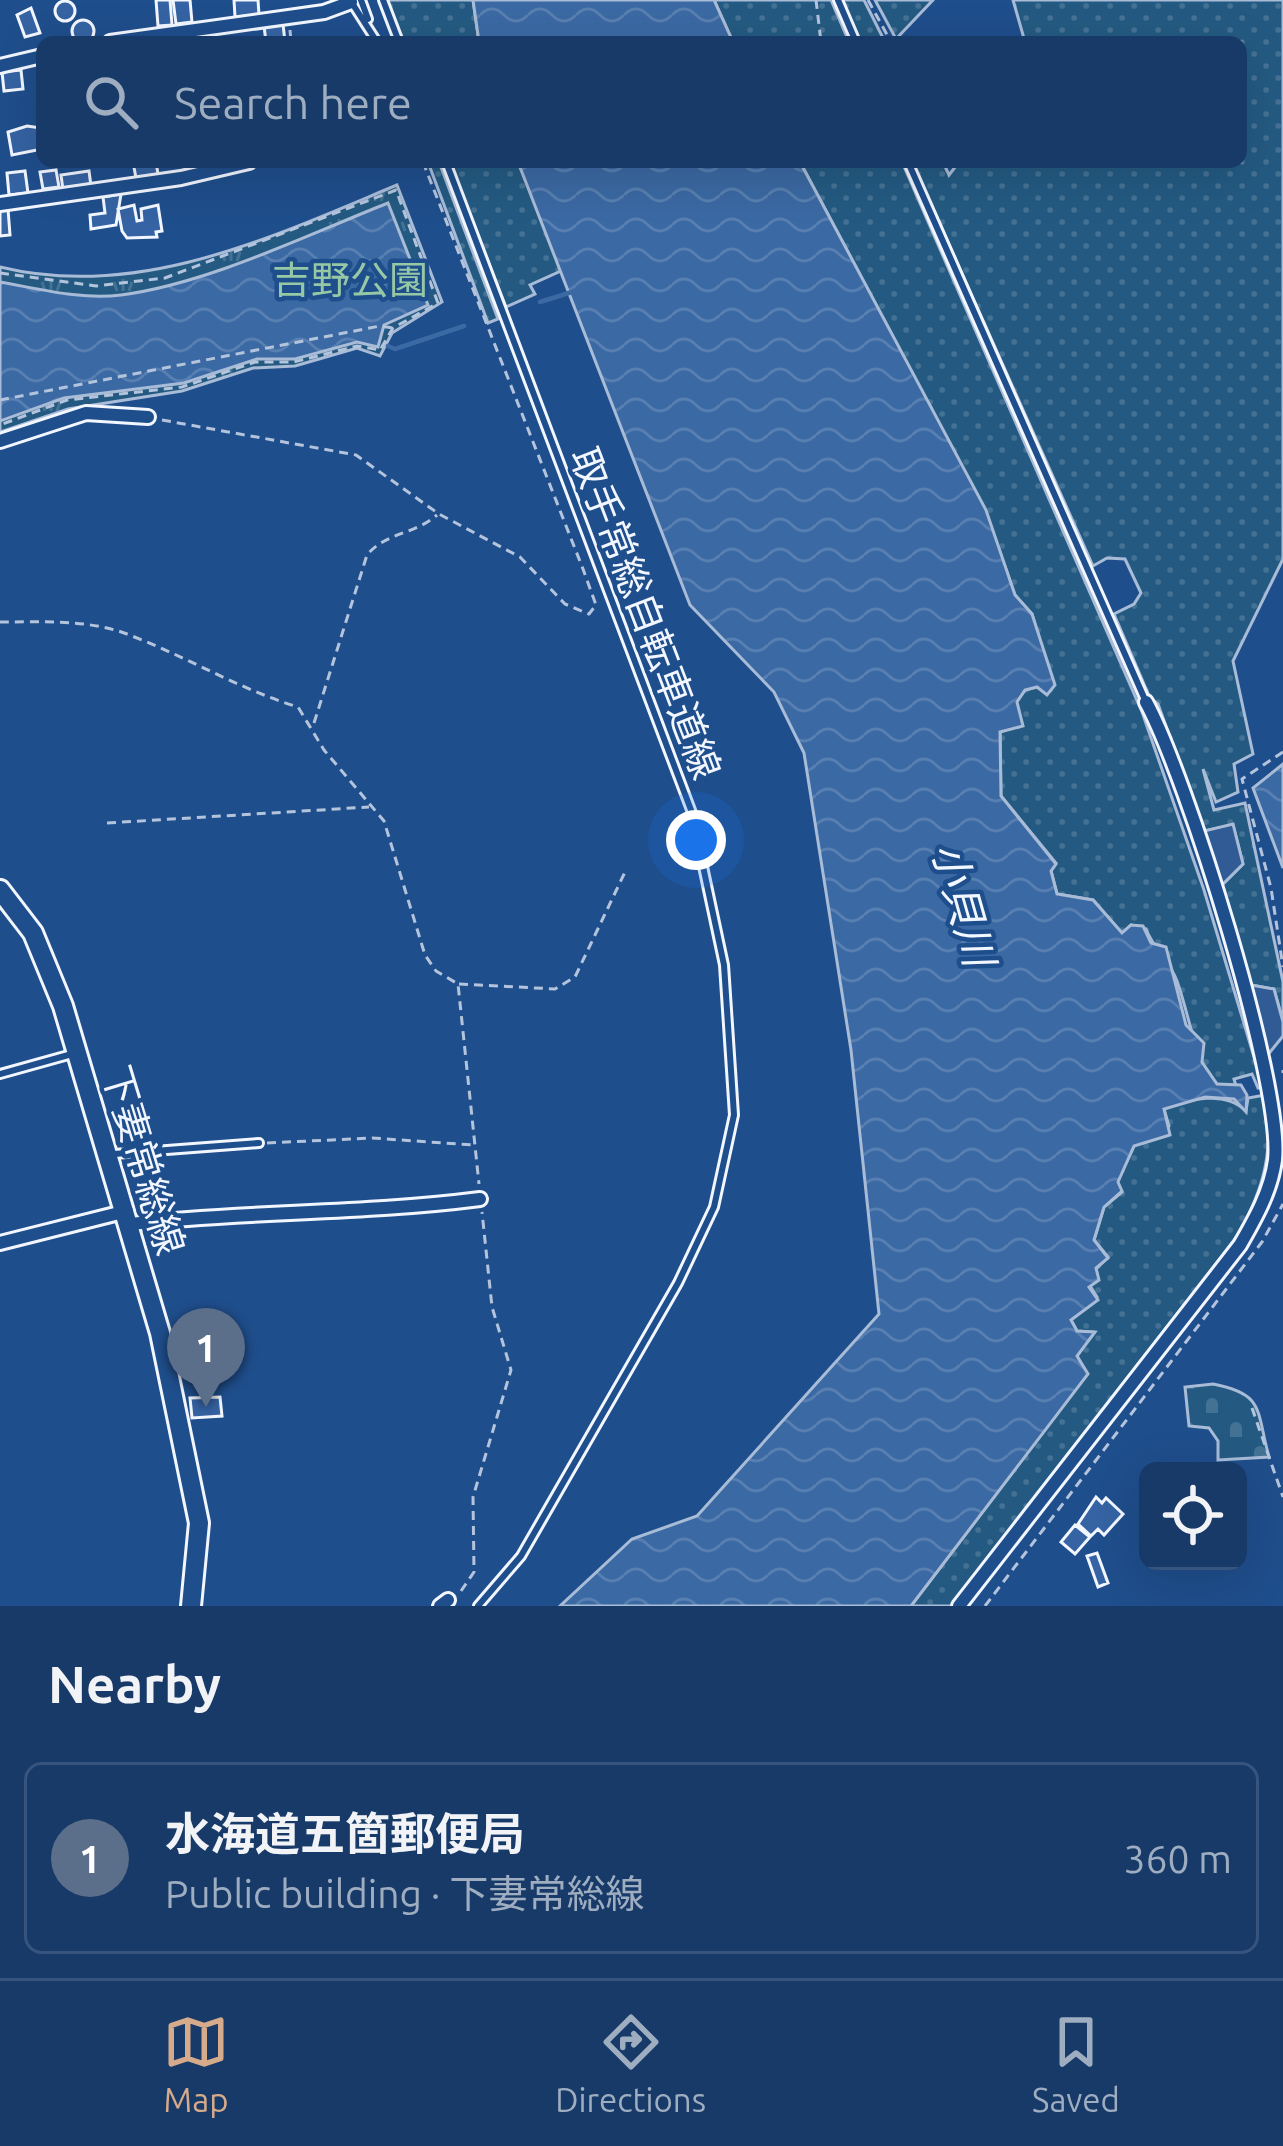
<!DOCTYPE html>
<html lang="en">
<head>
<meta charset="utf-8">
<style>
	body { margin:0; font-family:Ubuntu,"Noto Sans JP",sans-serif; background:#20416f; color:#f1f3f6 }
	.controls { position:absolute; right:36px; bottom:36px; display:grid; overflow:hidden; border-radius:18px; box-shadow:0 12px 48px #0002 }
	.controls button { width:108px; height:108px; display:grid; place-items:center; padding:0; border:0; border-bottom:3px solid #36547d; background:#173a69; color:#f1f3f6; font:60px sans-serif }
	.you { position:absolute; left:696px; top:840px; width:42px; height:42px; margin:-30px; border:9px solid #fff; border-radius:50%; background:#1a73e8; box-shadow:0 0 0 18px #1a73e833 }
	.badge { display:grid; place-items:center; width:78px; height:78px; border-radius:50%; background:#d6ab8b; color:#fff; font-size:39px; font-weight:700 }
	.pin { position:absolute; translate:-50% -99px; filter:drop-shadow(0 3px 6px #0008) }
	.pin::after { content:''; position:absolute; top:63px; width:42px; height:36px; background:inherit; clip-path:polygon(0 0,100% 0,50% 100%) }
	.list { margin:0; padding:0; list-style:none }
	h2 { display:flex; justify-content:space-between; align-items:center; height:156px; margin:0; padding:0 48px; font-size:51px }
	h2 small { font-size:39px; font-weight:400; color:#9eadc0 }
	.list li { display:grid; grid-template-columns:78px 1fr auto; gap:36px; align-items:center; box-sizing:border-box; height:192px; margin:0 24px 24px; padding:0 24px; border:3px solid #36547d; border-radius:18px }
	.list b { display:block; font-size:45px; white-space:nowrap }
	.list p { margin:0; font-size:39px; white-space:nowrap; color:#9eadc0 }
	.list em { font-size:39px; font-style:normal; color:#9eadc0 }
	.icon { flex:none; width:66px; height:66px; fill:none; stroke:currentColor; stroke-width:2; stroke-linecap:round; stroke-linejoin:round }
	.map { position:relative; flex:none; width:1283px; height:1606px; overflow:hidden }
	.search { position:absolute; background:#173a69; box-shadow:0 12px 48px #0002; left:36px; right:36px; top:36px; height:132px; display:flex; align-items:center; gap:30px; box-sizing:border-box; padding:0 42px; border-radius:18px; color:#9eadc0; font-size:45px }
	.sheet { height:372px; background:#173a69 }
	nav { display:flex; justify-content:space-around; align-items:center; box-sizing:border-box; height:168px; border-top:3px solid #36547d; background:#173a69; font-size:33px; color:#9eadc0 }
	nav a { display:grid; justify-items:center; gap:6px }
	nav .on { color:#d6ab8b }
	.map>svg:first-child { display:block }
	.grass { fill:url(#grass-dots); stroke:#a8bbd7; stroke-width:3 }
	.cemetery { fill:url(#cemetery-stones); stroke:#a8bbd7; stroke-width:3 }
	.park { fill:url(#park-tufts); stroke:#a8bbd7; stroke-width:3 }
	.parking { fill:#305b95; stroke:#a8bbd7; stroke-width:3 }
	.water { fill:url(#water-waves); stroke:#a8bbd7; stroke-width:3 }
	.lines { fill:none; stroke-linecap:round; stroke-linejoin:round }
	.stream { stroke:#3b69a3; stroke-width:4.5 }
	.building { fill:#3563a3; stroke:#f2f6ff; stroke-width:3 }
	.lane-casing { stroke:#f2f6ff; stroke-width:12 }
	.street-casing { stroke:#f2f6ff; stroke-width:18 }
	.secondary-casing { stroke:#f2f6ff; stroke-width:24 }
	.path { stroke:#b3c4dc; stroke-width:3; stroke-dasharray:9 6; stroke-linecap:butt }
	.lane { stroke:#1f4e8c; stroke-width:6 }
	.street { stroke:#1f4e8c; stroke-width:12 }
	.secondary { stroke:#1f4e8c; stroke-width:18 }
	.labels { text-anchor:middle; dominant-baseline:central; stroke-width:9; stroke-linejoin:round; paint-order:stroke }
	.park-label { font-size:39px; fill:#97c8a6; stroke:#1f4e8c }
	.street-label { font-size:39px; fill:#f2f6ff; stroke:#1f4e8c }
	.water-label { font-size:42px; font-style:italic; fill:#f2f6ff; stroke:#1f4e8c }
</style>
</head>
<body>
<div class="map">
<svg width="1283" height="1606" viewBox="0 0 1283 1606">
	<defs>
		<pattern id="grass-dots" width="8" height="8" patternUnits="userSpaceOnUse" patternTransform="scale(3)"><rect width="8" height="8" fill="#245a82"/><path d="M2 2h.1M6 6h.1" fill="none" stroke="#447295" stroke-width="1.8" stroke-linecap="round"/></pattern>
		<pattern id="cemetery-stones" width="16" height="16" patternUnits="userSpaceOnUse" patternTransform="scale(3)"><rect width="16" height="16" fill="#245a82"/><path d="M2 7V4a2 2 0 0 1 4 0v3zM10 15v-3a2 2 0 0 1 4 0v3z" fill="#447295"/></pattern>
		<pattern id="park-tufts" width="24" height="20" patternUnits="userSpaceOnUse" patternTransform="scale(3)"><rect width="24" height="20" fill="#245a82"/><path d="M3 7l-1-3M5 7V3M7 7l1-3M15 17l-1-3M17 17v-4M19 17l1-3" fill="none" stroke="#447295"/></pattern>
		<pattern id="water-waves" width="16" height="10" patternUnits="userSpaceOnUse" patternTransform="scale(3)"><rect width="16" height="10" fill="#3b69a3"/><path d="M0 5q4-4 8 0t8 0" fill="none" stroke="#587fb1"/></pattern>
	</defs>
	<rect width="100%" height="100%" fill="#1f4e8c"/>
	<!-- grass -->
	<path class="grass" d="M386,0H473L479,42H402Z
		M714,0H831L849,42H733Z
		M841,0H864L885,42H860Z
		M875,0H933L896,39Z
		M1013,0H1283V559L1233,661L1253,754L1234,764L1238,792L1216,802L1203,769L1214,810L1245,803L1283,982V1022L1274,989L1251,985L1222,885L1243,864L1233,825L1204,831L1158,704L1150,698L1114,614L1134,604L1141,593L1125,559L1107,558L1093,566L912,162H943L949,175L959,162H1241V42H1025Z
		M428,162H439L498,319L488,323Z
		M449,162H518L563,270L530,285L535,294L506,307Z
		M800,162H902L1142,712L1204,890L1263,1087L1258,1088L1252,1074L1234,1079L1236,1086L1217,1084L1207,1073C1192,1043 1188,1012 1177,981C1170,962 1153,948 1146,929L1131,925L1122,933L1093,900L1057,894L1051,871L1056,863L1001,796L1000,732L1013,727L1016,702L1025,690L1037,687L1049,671L1032,614L1015,595L985,510Z
		M1265,1095C1275,1147 1264,1189 1238,1235L952,1606H911L1087,1374L1077,1356L1093,1332L1077,1331L1071,1320L1097,1297L1089,1284L1098,1280L1096,1269L1108,1257L1094,1240L1104,1207L1122,1192L1117,1182L1134,1146C1147,1135 1160,1144 1169,1126L1164,1109C1190,1099 1224,1090 1246,1111L1248,1098Z"/>
	<!-- cemetery -->
	<path class="cemetery" d="M1213,1384C1265,1394 1256,1410 1269,1457L1218,1460V1441L1209,1428L1189,1426L1185,1387Z"/>
	<!-- park -->
	<path class="park" d="M397,185L442,302L392,333L380,356L357,348L295,366L253,368L182,391L68,409L0,432V267C138,301 272,237 397,185Z"/>
	<!-- parking -->
	<path class="parking" d="M1233,824L1243,864L1222,885L1204,831Z
		M1251,985L1274,989L1283,1022V1036L1266,1057Z"/>
	<!-- water -->
	<path class="water" d="M473,0H714L733,42H479Z
		M518,162H800L986,510L1015,595L1032,614L1055,685L1047,695L1037,687L1025,690L1017,702L1023,726L1000,732L1001,796L1056,864L1051,871L1057,894L1093,900L1122,933L1131,925L1143,926L1151,943L1166,947L1186,1025L1204,1043L1202,1062L1217,1084L1241,1085L1247,1095L1246,1112L1234,1099L1205,1097L1164,1109L1170,1135L1134,1146L1118,1182L1122,1191L1104,1207L1094,1240L1108,1258L1096,1268L1099,1280L1089,1287L1098,1300L1071,1320L1077,1331L1095,1332L1077,1356L1088,1374L911,1606H560L632,1539L697,1516L879,1314L851,1050L804,753L774,692L690,605Z
		M388,203L428,305L384,325L378,347L357,342L295,359H257L184,383L64,398L0,421V282C40,289 81,300 121,295C207,284 307,235 388,203Z
		M1283,764V868L1253,788Z"/>
	<g class="lines">
		<!-- stream -->
		<path class="stream" d="M540,302L575,291
			M388,346L395,349L464,326"/>
	</g>
	<!-- building -->
	<path class="building" d="M156,0H170L172,25L158,26Z
		M173,0H190L192,22L176,24Z
		M234,0H258L259,15L235,17Z
		M55 11a10 10 0 1 1 20 0a10 10 0 1 1-20 0Z
		M31,8L40,33L25,37L17,15Z
		M72 31a11 11 0 1 1 22 0a11 11 0 1 1-22 0Z
		M283,24L285,42H266L264,26Z
		M21,70L23,89L4,91L2,72Z
		M27,126L41,128L42,149L12,155L8,132Z
		M133,162H156L158,174L136,178Z
		M56,170L59,187L43,189L40,172Z
		M25,171L28,193L9,195L7,173Z
		M89,171L91,186L63,190L61,175Z
		M121,194L116,225L91,229L90,215L105,213L103,197Z
		M134,205L137,221L142,220L141,209L158,205L162,231L156,232L157,237L127,238L122,231L118,209Z
		M8,209L10,235L0,236V210Z
		M220,1397L222,1416L192,1418L190,1398Z
		M1096,1497L1102,1503L1106,1498L1123,1514L1104,1535L1098,1529L1091,1536L1078,1524Z
		M1075,1525L1090,1537L1075,1554L1061,1542Z
		M1097,1553L1108,1583L1098,1587L1087,1556Z"/>
	<g class="lines">
		<!-- lane casing -->
		<g class="lane-casing">
			<path id="lane" d="M361,0L368,19
				M383,0L399,42
				M838,0L856,42
				M352,3L377,42
				M446,162L691,810L724,965L734,1115L714,1207L678,1283L521,1556L478,1606
				M908,162L1146,702
				M0,1074L72,1054
				M114,1154L259,1143"/>
		</g>
		<!-- street casing -->
		<g class="street-casing">
			<path id="street" d="M110,42L324,12L351,2
				M0,66L42,56
				M0,204L181,178L249,162
				M0,441L86,413L148,417
				M131,1224C248,1211 364,1214 480,1199
				M0,1243L127,1211
				M440,1606L448,1600
				M959,1606L1240,1245C1255,1219 1271,1191 1275,1160C1283,1083 1186,775 1146,702"/>
		</g>
		<!-- secondary casing -->
		<g class="secondary-casing">
			<path id="secondary" d="M0,890L33,933L63,1006L160,1333L199,1523L191,1606"/>
		</g>
		<!-- path -->
		<path class="path" d="M816,0L821,42
			M868,0L891,42
			M290,30L291,42
			M0,273L96,286L165,278L396,190L438,303L393,328L380,350L357,346L294,362H255L182,387L67,400L0,425
			M0,400L380,326L393,328
			M162,420L356,455L439,514L520,557L565,604L589,614L596,605L583,569L423,162
			M0,622C43,622 92,619 132,636C189,658 239,689 298,707L324,750L384,821L425,955L436,971L458,984L479,1184
			M314,723L367,555C386,532 414,535 437,515
			M1283,752L1242,779L1271,888L1283,967
			M107,823L369,807
			M459,984L555,989L575,977L625,872
			M1283,1070V1073
			M267,1143L372,1138L473,1145
			M1252,1408L1283,1497
			M461,1591L474,1572L473,1497L511,1370L492,1307L482,1212
			M985,1606L1262,1242L1283,1204"/>
		<!-- lane -->
		<use href="#lane" class="lane"/>
		<!-- street -->
		<use href="#street" class="street"/>
		<!-- secondary -->
		<use href="#secondary" class="secondary"/>
	</g>
	<g class="labels">
		<!-- park labels -->
		<g class="park-label">
			<text x="350" y="279">吉野公園</text>
		</g>
		<!-- street labels -->
		<g class="street-label">
			<text transform="translate(646 613) rotate(69)">取手常総自転車道線</text>
			<text transform="translate(144 1160) rotate(73)">下妻常総線</text>
		</g>
		<!-- water labels -->
		<g class="water-label">
			<text transform="translate(964 904) rotate(74)">小貝川</text>
		</g>
	</g>
</svg>
<div class="controls">
<button><svg class="icon" aria-label="locate" viewBox="0 0 24 24"><circle cx="12" cy="12" r="6"/><path d="M12 2v4M12 18v4M2 12h4M18 12h4"/></svg></button>
</div>
<div class="you"></div>
<div class="pin badge" style="left:206px;top:1407px;background:#5c6f8a">1</div>
<div class="search"><svg class="icon" aria-label="search" viewBox="0 0 24 24"><circle cx="10" cy="10" r="6"/><path d="M15 15l6 6"/></svg>Search here</div>
</div>
<section class="sheet">
<h2>Nearby<small></small></h2>
<ul class="list">
<li><span class="badge" style="background:#5c6f8a">1</span><div><b>水海道五箇郵便局</b><p>Public building · 下妻常総線</p></div><em>360 m</em></li>
</ul>
</section>
<nav>
<a class="on"><svg class="icon" aria-label="map" viewBox="0 0 24 24"><path d="M3 6l6-2 6 2 6-2v14l-6 2-6-2-6 2zM9 4v14M15 6v14"/></svg>Map</a>
<a><svg class="icon" aria-label="directions" viewBox="0 0 24 24"><path d="M12 3l9 9-9 9-9-9zM9 14v-3h6M13 9l2 2-2 2"/></svg>Directions</a>
<a><svg class="icon" aria-label="saved" viewBox="0 0 24 24"><path d="M7 4h10v16l-5-4-5 4z"/></svg>Saved</a>
</nav>
</body>
</html>
